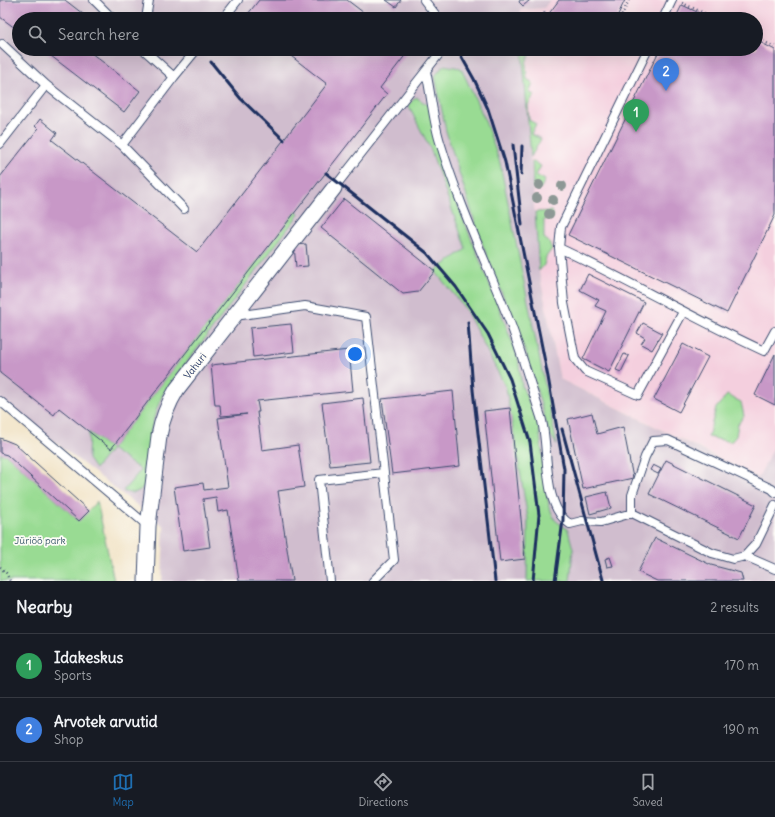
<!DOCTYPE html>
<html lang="en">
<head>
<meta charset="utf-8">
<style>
	body { margin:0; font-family:Delius,sans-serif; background:#242831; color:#f1f3f6 }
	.you { position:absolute; left:355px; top:354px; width:14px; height:14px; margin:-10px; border:3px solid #fff; border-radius:50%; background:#1a73e8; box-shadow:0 0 0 6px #1a73e833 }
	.badge { display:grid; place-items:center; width:26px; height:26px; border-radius:50%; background:#1f6fb2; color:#fff; font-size:13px; font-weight:700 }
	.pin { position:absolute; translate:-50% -33px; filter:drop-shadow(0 1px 2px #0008) }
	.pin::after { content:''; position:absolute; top:21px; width:14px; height:12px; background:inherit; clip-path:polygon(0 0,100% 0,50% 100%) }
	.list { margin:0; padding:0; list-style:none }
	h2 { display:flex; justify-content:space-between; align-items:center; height:52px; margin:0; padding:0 16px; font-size:17px }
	h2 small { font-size:13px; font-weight:400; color:#9ea1a6 }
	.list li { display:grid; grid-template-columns:26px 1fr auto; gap:12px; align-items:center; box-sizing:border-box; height:64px; padding:0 16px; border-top:1px solid #363941 }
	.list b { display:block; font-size:15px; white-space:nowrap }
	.list p { margin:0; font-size:13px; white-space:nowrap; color:#9ea1a6 }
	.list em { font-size:13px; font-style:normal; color:#9ea1a6 }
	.icon { flex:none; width:22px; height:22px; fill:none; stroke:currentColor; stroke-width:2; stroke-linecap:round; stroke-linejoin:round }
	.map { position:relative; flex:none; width:775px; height:581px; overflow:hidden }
	.search { position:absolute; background:#171b24; box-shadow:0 4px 16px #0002; left:12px; right:12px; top:12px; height:44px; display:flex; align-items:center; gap:10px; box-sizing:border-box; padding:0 14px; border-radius:22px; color:#9ea1a6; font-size:15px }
	.sheet { height:180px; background:#171b24 }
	nav { display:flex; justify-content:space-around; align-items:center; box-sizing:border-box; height:56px; border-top:1px solid #363941; background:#171b24; font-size:11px; color:#9ea1a6 }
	nav a { display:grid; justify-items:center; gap:2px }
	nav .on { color:#1f6fb2 }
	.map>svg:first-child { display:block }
	.built { fill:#f4cfde }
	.industrial { fill:#d0bdce }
	.green { fill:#99db93; stroke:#5a8578 }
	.building { fill:#c898c7 }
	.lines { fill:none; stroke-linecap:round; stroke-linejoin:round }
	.lane-casing { stroke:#3b4a6e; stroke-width:10 }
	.street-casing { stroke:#3b4a6e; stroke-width:17 }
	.path { stroke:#3b4a6e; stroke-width:2.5; stroke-dasharray:1 3; stroke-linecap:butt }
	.lane { stroke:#fff; stroke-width:8 }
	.street { stroke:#fff; stroke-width:15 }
	.rail { stroke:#1b2f5e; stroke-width:3 }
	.tree { fill:#8d9895 }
	.labels { text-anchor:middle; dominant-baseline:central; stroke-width:3.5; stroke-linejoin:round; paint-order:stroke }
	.street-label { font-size:10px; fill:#1b2f5e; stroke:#fdfcf7 }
	.park-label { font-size:10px; fill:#3a5a6b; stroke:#fdfcf7 }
</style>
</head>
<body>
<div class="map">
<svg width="775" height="581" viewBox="0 0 775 581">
	<rect width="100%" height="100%" fill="#fdfcf7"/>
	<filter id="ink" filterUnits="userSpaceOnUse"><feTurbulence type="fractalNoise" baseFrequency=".025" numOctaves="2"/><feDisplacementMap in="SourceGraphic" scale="8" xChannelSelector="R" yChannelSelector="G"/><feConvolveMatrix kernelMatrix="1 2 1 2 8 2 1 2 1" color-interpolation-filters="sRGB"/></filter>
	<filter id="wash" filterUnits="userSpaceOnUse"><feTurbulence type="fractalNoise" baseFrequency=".012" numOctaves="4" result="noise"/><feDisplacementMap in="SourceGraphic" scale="16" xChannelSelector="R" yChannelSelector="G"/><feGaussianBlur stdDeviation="0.9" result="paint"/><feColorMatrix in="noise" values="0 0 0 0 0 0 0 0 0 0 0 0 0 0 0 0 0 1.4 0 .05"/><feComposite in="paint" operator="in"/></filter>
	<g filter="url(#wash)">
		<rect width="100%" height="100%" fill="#f2e4c8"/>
		<!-- built -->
		<path class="built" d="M550,0H775V445L759,478L560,379L539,271L522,49H756V19H520V10L544,8Z"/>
		<!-- industrial -->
		<path class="industrial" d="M0,0H550L544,8L520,10V19H19V49H522L539,271L560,379L758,478L775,445V581H162L164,526L0,400Z"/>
		<!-- green -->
		<path class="green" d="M522,49H527L526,51L530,54L526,63L527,79L533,83L529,92L534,95L528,105L529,120L536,124L531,134L541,139L531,157Z
			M444,65L461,68L484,118L500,163L557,445L549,433L527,356L480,238L446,131L435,76Z
			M416,97L429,106L444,171L502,315L518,358L522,386L539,427L549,507L555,520L568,530L573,549L570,581H527L528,519L506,388L466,310L435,271L466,249L430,148L408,105Z
			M532,161L541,166L536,175L545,180L541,188H533Z
			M296,211L299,214L163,394C156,410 153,419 150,436C148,453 156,490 132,493C130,493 125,492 123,491L141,470L111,449L95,469L88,459L89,432L111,449Z
			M552,211L554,217L544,220V238L549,242L552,249L546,257L544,265L539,271L535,212Z
			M727,395L741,402L744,416L738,424L736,436L731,442L708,437L716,408Z
			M0,453L7,455L79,521L97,501L114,581H0Z"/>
		<g id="blocks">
			<!-- building -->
			<path class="building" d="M0,0H65L83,14L79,19H19V31L0,17Z
				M259,0H347L372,19H244Z
				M386,0H401L396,7Z
				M520,0H530L523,6L519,2Z
				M559,0H625L616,19H553L548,15Z
				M682,5L712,19H675Z
				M756,40L775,50V215L727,313L568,235L660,49H756Z
				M42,49H86L140,91L124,112Z
				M282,49H410L380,88L387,94L111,449L59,408L54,415L0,373V177L38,129L35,126L40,119L57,133L52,140L197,252L327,84Z
				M344,199L435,271L418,292L403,294L321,228Z
				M306,244L308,266L296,267L294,245Z
				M588,274L644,302L609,372L583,359L606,311L595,306L599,300L580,290Z
				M643,323L662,333L652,350L641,344L645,338L637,333Z
				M291,324L294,352L253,357L250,328Z
				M683,344L708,357L679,412L654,399Z
				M349,350L353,391L257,401L259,412H257L262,450L298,445L304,487L278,491L292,581H239L228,510L218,512L216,497L203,499L210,547L183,551L174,487L203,483L204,490L228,487L218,418L247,414L221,416L220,405H215L211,365Z
				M624,354L629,356L621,372L616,370Z
				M775,354V405L755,395Z
				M453,391L460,466L392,474L382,399Z
				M363,398L370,462L330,466L322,403Z
				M510,408L525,559L500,562L484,411Z
				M592,413L597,434L623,427L633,478L583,489L568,419Z
				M0,438L15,444L89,511L79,521L7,455L0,453Z
				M666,460L756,505L739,538L649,494Z
				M653,465L661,469L658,474L650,470Z
				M607,492L611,508L590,514L586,497Z
				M655,538L711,565L741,573L743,581H657L638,572Z
				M610,557L613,566L607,567L605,559Z"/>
		</g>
	</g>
	<g filter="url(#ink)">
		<use href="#blocks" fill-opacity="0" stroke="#3b4a6e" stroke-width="1"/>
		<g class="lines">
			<!-- lane casing -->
			<g class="lane-casing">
				<path id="lane" d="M94,0L113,19
					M424,0L439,19
					M146,19L149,0
					M223,19L238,0
					M663,19L672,0
					M2,44L46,85L122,145L184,209
					M648,49L561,227L559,248C628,280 694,319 764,351L775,331
					M426,71C431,94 433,120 440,142C459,205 487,264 511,325C522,355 531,386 541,417C550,447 541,506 570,524L582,521L601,522L632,513L712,553L733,559L745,556L756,544L775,505
					M174,77L197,49
					M0,144L46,85
					M122,145L174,77L143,49
					M334,188L443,49
					M559,248L564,303L575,359L585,371L638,395L683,312
					M235,316L305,306L366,317L394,560L373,581
					M0,401L148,526
					M632,513V495L645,457L653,441L668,440L772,489L775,492
					M745,556L775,569
					M330,581L319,480L384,473"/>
			</g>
			<!-- street casing -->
			<g class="street-casing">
				<path id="street" d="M146,581L148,526L159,436C162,418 168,404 177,389L334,188"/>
			</g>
			<!-- path -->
			<path class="path" d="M682,3L717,19
				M544,12L552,19
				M620,19L629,0
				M756,38L775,47
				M0,567L6,573L10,581"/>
			<!-- lane -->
			<use href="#lane" class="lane"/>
			<!-- street -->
			<use href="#street" class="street"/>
			<!-- rail -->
			<path class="rail" d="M460,54L474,79L488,109L505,162L548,377L564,469L563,520L555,581
				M211,62L241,99L284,140
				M513,145L522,225
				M326,173L427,253L456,287L488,334L510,379L530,442L539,515L533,581
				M521,174L522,146
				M468,322L473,390L495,581
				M562,429L603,580"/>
		</g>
		<!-- trees -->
		<g class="tree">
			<circle cx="539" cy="185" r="5"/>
			<circle cx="562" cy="186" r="5"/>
			<circle cx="537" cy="198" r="5"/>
			<circle cx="553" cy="200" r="5"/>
			<circle cx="549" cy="214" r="5"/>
		</g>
	</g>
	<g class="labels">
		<!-- street labels -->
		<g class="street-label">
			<text transform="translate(195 366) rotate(-52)">Vahuri</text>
		</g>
		<!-- park labels -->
		<g class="park-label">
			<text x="40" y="540">Jüriöö park</text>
		</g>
	</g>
</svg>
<div class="you"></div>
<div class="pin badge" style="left:636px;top:132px;background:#2e9e5b">1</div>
<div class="pin badge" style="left:666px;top:91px;background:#3f7fe0">2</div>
<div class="search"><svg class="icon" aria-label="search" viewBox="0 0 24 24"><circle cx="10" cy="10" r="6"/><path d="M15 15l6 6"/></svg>Search here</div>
</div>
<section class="sheet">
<h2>Nearby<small>2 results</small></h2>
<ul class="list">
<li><span class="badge" style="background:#2e9e5b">1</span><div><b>Idakeskus</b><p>Sports</p></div><em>170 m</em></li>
<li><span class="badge" style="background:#3f7fe0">2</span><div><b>Arvotek arvutid</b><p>Shop</p></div><em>190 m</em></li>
</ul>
</section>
<nav>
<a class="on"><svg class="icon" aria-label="map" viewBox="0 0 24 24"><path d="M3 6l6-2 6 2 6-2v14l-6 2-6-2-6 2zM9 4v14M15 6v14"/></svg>Map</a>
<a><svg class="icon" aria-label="directions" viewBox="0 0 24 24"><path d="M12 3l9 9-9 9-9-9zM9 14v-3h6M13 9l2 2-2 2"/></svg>Directions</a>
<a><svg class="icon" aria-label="saved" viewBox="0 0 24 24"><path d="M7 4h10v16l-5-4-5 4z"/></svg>Saved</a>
</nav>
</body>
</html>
